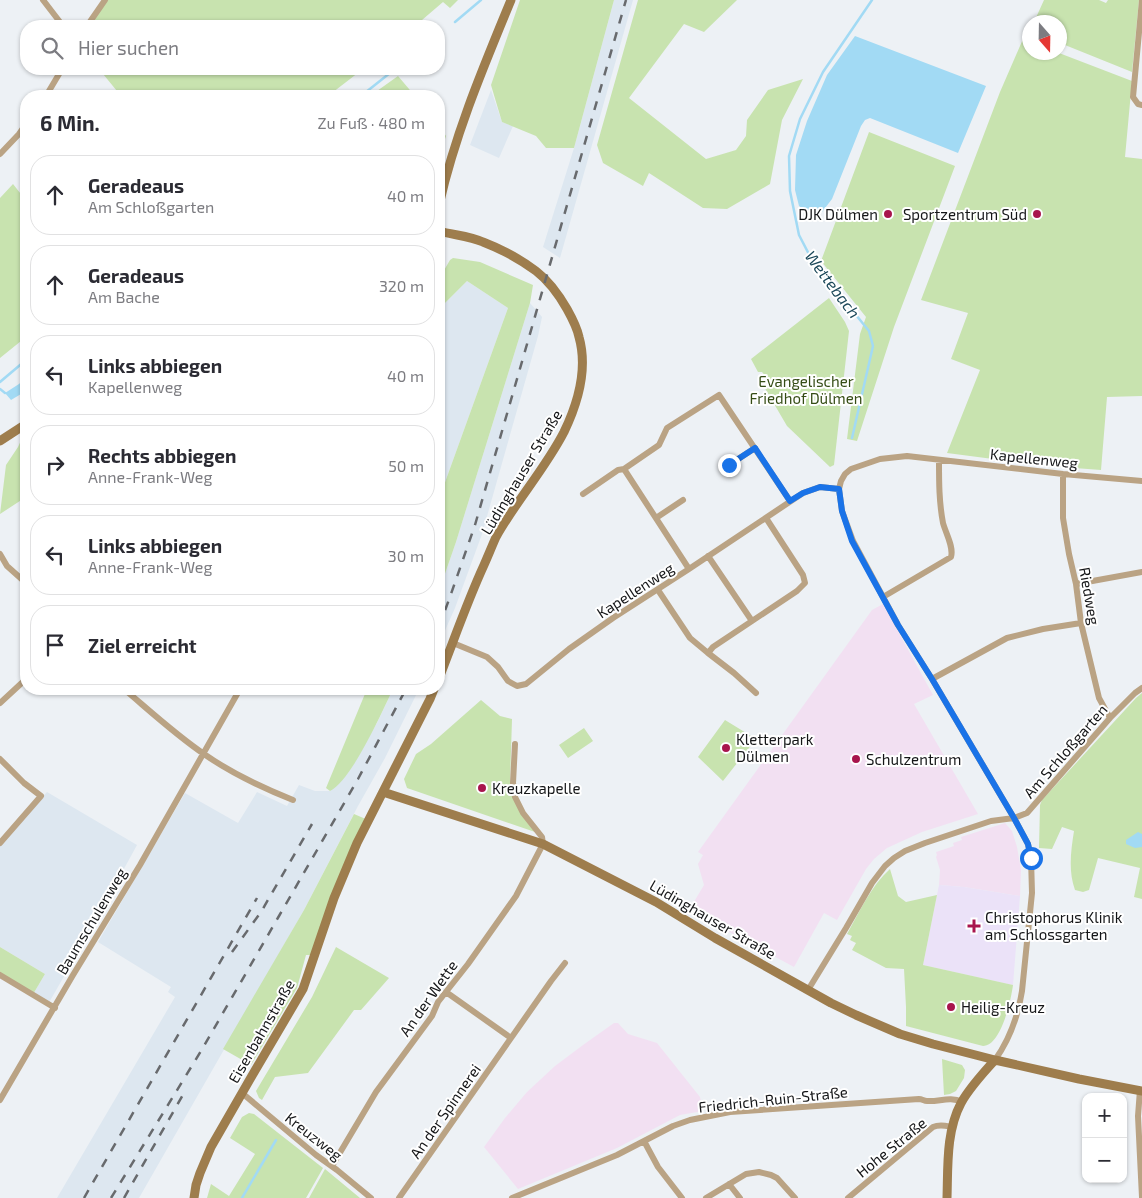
<!DOCTYPE html>
<html lang="de">
<head>
<meta charset="utf-8">
<style>
	body { margin:0; font-family:"Exo 2",sans-serif; background:#f2f2f3; color:#2b2b33 }
	.controls { position:absolute; right:15px; bottom:15px; display:grid; overflow:hidden; border-radius:10px; box-shadow:0 1px 4px #0004 }
	.controls button { width:45px; height:45px; display:grid; place-items:center; padding:0; border:0; border-bottom:1px solid #e1e1e2; background:#fff; color:#2b2b33; font:25px sans-serif }
	.compass { position:absolute; left:1022px; top:15px; width:45px; height:45px; border-radius:50%; background:#fff; box-shadow:0 1px 4px #0004; rotate:160deg }
	.stop { position:absolute; width:15px; height:15px; margin:-11px; border:4px solid #1a73e8; border-radius:50%; background:#fff }
	.stop.end { background:#1a73e8; border-color:#fff; box-shadow:0 1px 5px #0008 }
	.list { margin:0; padding:0; list-style:none }
	h2 { display:flex; justify-content:space-between; align-items:center; height:65px; margin:0; padding:0 20px; font-size:21px }
	h2 small { font-size:16px; font-weight:400; color:#7c7c81 }
	.list li { display:grid; grid-template-columns:32px 1fr auto; gap:15px; align-items:center; box-sizing:border-box; height:80px; margin:0 10px 10px; padding:0 10px; border:1px solid #e1e1e2; border-radius:20px }
	.list b { display:block; font-size:19px; white-space:nowrap }
	.list p { margin:0; font-size:16px; white-space:nowrap; color:#7c7c81 }
	.list em { font-size:16px; font-style:normal; color:#7c7c81 }
	.icon { flex:none; width:28px; height:28px; fill:none; stroke:currentColor; stroke-width:2; stroke-linecap:round; stroke-linejoin:round }
	.map { position:relative; flex:none; width:1142px; height:1198px; overflow:hidden }
	.search { position:absolute; background:#fff; box-shadow:0 1px 4px #0004; left:20px; top:20px; width:425px; height:55px; display:flex; align-items:center; gap:12px; box-sizing:border-box; padding:0 18px; border-radius:20px; color:#7c7c81; font-size:19px }
	.panel { position:absolute; background:#fff; box-shadow:0 1px 4px #0004; left:20px; top:90px; width:425px; height:605px; border-radius:20px }
	.map>svg:first-child { display:block }
	.built { fill:#dde7f0 }
	.education { fill:#f2e0f2 }
	.medical { fill:#ebe2f8 }
	.green { fill:#c8e3af }
	.water { fill:#a2daf4 }
	.lines { fill:none; stroke-linecap:round; stroke-linejoin:round }
	.stream { stroke:#a2daf4; stroke-width:2.5 }
	.street { stroke:#baa384; stroke-width:6 }
	.secondary { stroke:#9e7d4d; stroke-width:9 }
	.rail { stroke:#686a6d; stroke-width:2.5; stroke-dasharray:9 9; stroke-linecap:butt }
	.route { stroke:#1a73e8; stroke-width:6 }
	.poi-dot { fill:#a8154d; stroke:#fff; stroke-width:2 }
	.labels { text-anchor:middle; dominant-baseline:central; stroke-width:4; stroke-linejoin:round; paint-order:stroke }
	.poi-label { font-size:15px; fill:#151618; stroke:#fff; text-anchor:start }
	.park-label { font-size:15px; fill:#354c15; stroke:#fff }
	.street-label { font-size:15px; fill:#151618; stroke:#fff }
	.water-label { font-size:16px; font-style:italic; fill:#1c485a; stroke:#fff }
</style>
</head>
<body>
<div class="map">
<svg width="1142" height="1198" viewBox="0 0 1142 1198">
	<rect width="100%" height="100%" fill="#edf1f5"/>
	<!-- built -->
	<path class="built" d="M614,0H633L560,258L543,247L574,148Z
		M491,90L502,122L513,126L499,158L470,145Z
		M467,281L508,308L439,499V309Z
		M530,303L542,317L538,336L482,534L455,608L439,644V591L456,542Z
		M393,689H419L385,758L358,806L304,910L139,1198H57L175,997L168,992L171,987L98,942L185,793L238,823L257,792L287,806L299,785L315,791H330L352,767L377,723Z
		M47,792L137,845L90,931L47,1006L32,996L45,974L0,947V844Z"/>
	<!-- education -->
	<path class="education" d="M883,604L933,695L914,704L978,814L922,832L887,848L874,859L866,869L837,920L824,913L794,967L689,910L704,885L698,864L703,855L698,852L872,610Z
		M1005,823L1012,831L1017,847L1021,870L1020,896L964,887L939,885L940,870L936,857L937,855L936,852L954,846L953,843L962,840L961,837Z
		M614,1023H618L628,1034L657,1043L700,1097L703,1111L680,1115L617,1148L518,1189L484,1147L505,1118L527,1092L555,1066L583,1045Z"/>
	<!-- medical -->
	<path class="medical" d="M939,885L964,887L1020,896L1013,985L923,965Z"/>
	<!-- green -->
	<path class="green" d="M107,0H458L450,8L443,2L415,26H89Z
		M520,0H614L574,148H546L536,136L502,122L491,85Z
		M638,0H737L704,32L684,24L629,98L706,159L736,150L746,136L747,120L768,90L803,79L782,120L770,184L727,209L703,208L649,173L643,186L603,163L597,145Z
		M1044,0H1099L1106,3L1108,0H1139L1132,72L1060,43V22H1034Z
		M1023,39L1029,41L1030,52L1059,53L1132,81L1125,157L1142,159V396L1107,397L1101,470L1048,466L947,453L980,370L951,359L968,313L921,300L1000,92Z
		M99,69H363L328,96H121Z
		M398,76L415,96H370Z
		M439,126L446,136L439,157Z
		M869,132L955,166L894,327L857,441L847,439L860,334L866,317L821,261Z
		M13,184L24,198L26,196V337L0,358V198Z
		M453,258L480,262L533,285L530,303L456,542L439,591V499L508,308L467,281L439,309V279L450,260Z
		M829,298L845,322L849,331L834,465L830,467L787,426L763,385L766,382L767,378L762,372H758L751,359Z
		M26,434V485L23,499L0,514L6,465L18,447L23,436Z
		M367,689H393C382,712 352,780 330,791L326,788Z
		M1142,693V899L1134,897L1140,868L1098,858L1089,890L1083,892L1075,890C1068,871 1071,850 1074,831L1062,827L1052,849L1039,848L1040,805L1042,800L1136,698Z
		M481,700L500,716L512,719L510,783L535,832L407,788L404,779L416,754L431,744Z
		M725,720L756,739L723,781L698,757Z
		M584,728L593,741L568,758L559,745Z
		M354,814L368,820L314,955H306L297,988L251,1065L223,1049L304,910Z
		M890,869L898,896L906,902L937,895L923,965L1013,985C1011,1000 1001,1046 983,1046L906,1026V1007L904,969L886,968L852,950L856,943L850,940L852,936L847,934C860,911 871,886 890,869Z
		M0,947L45,974L32,996L0,976Z
		M336,947L389,978L361,1010H354L308,1073L275,1077L262,1100L259,1098L256,1091L312,997Z
		M942,1059L962,1065L965,1070L964,1078L956,1091L950,1094L944,1095Z
		M249,1113L254,1114L323,1168L306,1198H207L211,1184L229,1196L255,1154L230,1138L242,1117Z
		M325,1169L360,1198H309Z"/>
	<!-- water -->
	<path class="water" d="M855,36L986,86L958,153L870,118L865,120L861,126L832,199L822,212L809,213L799,206L795,190L796,155L807,121L827,75Z
		M26,377V391L11,400L5,393L19,384Z
		M1138,832L1142,834V847L1135,848L1126,844V840Z"/>
	<g class="lines">
		<!-- stream -->
		<path class="stream" d="M455,22L481,0
			M361,96L395,69
			M0,382L26,360
			M0,389L5,393
			M852,438L873,346L869,331L813,262L799,235L790,191L789,156L800,119L823,72L872,0
			M242,1198L276,1140"/>
		<!-- street -->
		<path class="street" d="M43,0L63,26
			M1142,0L1133,97L1138,104L1142,105
			M87,26L105,0
			M46,96L62,69
			M0,154L19,134L26,124
			M729,465L755,448
			M1063,474V518L1069,554L1076,584L1081,623L1099,698L1110,718
			M583,494L618,470L624,469
			M656,518L683,500
			M0,554L7,566L26,583
			M708,556L752,621
			M689,569L624,469L659,445L667,428L719,395L790,501
			M1076,584L1142,572
			M658,590L690,638L708,653L713,647L797,591L805,583L803,575L766,518
			M883,597L951,557C954,547 946,534 943,523C939,502 939,482 939,460
			M453,643L487,657L498,667L508,681L517,686L526,684L569,649L613,618L689,569L803,493L820,487L839,489
			M708,653L734,673L756,693
			M932,679L1007,638L1043,629L1081,623
			M124,689C150,711 176,735 204,754C231,773 263,788 293,800
			M0,703L26,679
			M0,759L24,783L41,796L0,843
			M0,975L55,1008
			M808,990L846,928L872,883L885,866L894,858L905,851L925,843L991,821L1014,818L1027,813L1110,718L1135,693L1142,688
			M446,992L511,1038
			M995,1060C1010,1039 1018,1016 1022,991L1032,893L1031,858L1028,844L1014,818L932,679L898,625L853,541L842,511L839,489L841,481L845,474L851,469L880,459L907,456L1063,474L1142,481
			M1140,1090L1138,1116L1142,1197
			M242,1093L316,1155L337,1170L371,1198
			M0,1100L73,975L140,865L240,689
			M644,1141L658,1167L682,1198
			M332,1166L376,1092L432,1016L438,1002L468,964L516,896L543,844L542,837L523,813L515,797L513,783L515,744
			M729,1184L740,1198
			M399,1198L551,981L565,963
			M512,1198L617,1155L673,1126L690,1120L730,1112L919,1099C922,1099 924,1101 927,1101C939,1102 950,1096 962,1102
			M706,1198L746,1174L759,1172L771,1175L777,1178L795,1198
			M848,1198L933,1127C940,1124 946,1126 953,1127"/>
		<!-- secondary -->
		<path class="secondary" d="M439,205C455,134 483,68 511,0
			M439,231C453,235 470,236 483,242C501,249 520,259 536,271C549,281 559,295 567,309C572,318 577,327 579,337C588,369 578,403 564,432C545,469 516,501 496,537C492,546 488,556 484,565C467,602 454,640 439,678
			M0,441L26,424
			M383,792L543,844L656,902L715,938L831,1003L856,1015L900,1034L933,1044L995,1060L1079,1079L1142,1091
			M194,1198L196,1185L200,1173L211,1147L253,1074L303,989L334,898L357,843L430,699L434,689
			M947,1198C948,1167 946,1131 961,1103C970,1087 983,1073 995,1060"/>
		<!-- rail -->
		<path class="rail" d="M439,627L451,594L475,525L626,0
			M232,952L261,912L312,824
			M84,1198L257,898
			M111,1198L201,1051L279,916L358,779L406,689
			M124,1198L184,1093"/>
	</g>
	<g class="lines">
		<!-- route -->
		<path class="route" d="M729,465L755,448L790,501L803,493L820,487L839,489L842,511L852,541L898,625L932,679L1014,818L1028,844L1031,858"/>
	</g>
	<!-- markers -->
	<g class="poi-dot">
		<circle cx="888" cy="214" r="5"/>
		<circle cx="1037" cy="214" r="5"/>
		<circle cx="726" cy="748" r="5"/>
		<circle cx="856" cy="759" r="5"/>
		<circle cx="482" cy="788" r="5"/>
		<path d="M971.5 918.5h5v5h5v5h-5v5h-5v-5h-5v-5h5z"/>
		<circle cx="951" cy="1007" r="5"/>
	</g>
	<g class="labels">
		<!-- poi labels -->
		<g class="poi-label">
			<text x="878" y="214" text-anchor="end">DJK Dülmen</text>
			<text x="1027" y="214" text-anchor="end">Sportzentrum Süd</text>
			<text x="736" y="739">Kletterpark<tspan x="736" dy="17">Dülmen</tspan></text>
			<text x="866" y="759">Schulzentrum</text>
			<text x="492" y="788">Kreuzkapelle</text>
			<text x="985" y="917">Christophorus Klinik<tspan x="985" dy="17">am Schlossgarten</tspan></text>
			<text x="961" y="1007">Heilig-Kreuz</text>
		</g>
		<!-- park labels -->
		<g class="park-label">
			<text x="806" y="381">Evangelischer<tspan x="806" dy="17">Friedhof Dülmen</tspan></text>
		</g>
		<!-- street labels -->
		<g class="street-label">
			<text transform="translate(1034 458) rotate(6)">Kapellenweg</text>
			<text transform="translate(521 472) rotate(-59)">Lüdinghauser Straße</text>
			<text transform="translate(635 590) rotate(-33)">Kapellenweg</text>
			<text transform="translate(1090 596) rotate(80)">Riedweg</text>
			<text transform="translate(1065 751) rotate(-49)">Am Schloßgarten</text>
			<text transform="translate(713 919) rotate(30)">Lüdinghauser Straße</text>
			<text transform="translate(91 921) rotate(-59)">Baumschulenweg</text>
			<text transform="translate(428 998) rotate(-55)">An der Wette</text>
			<text transform="translate(261 1031) rotate(-60)">Eisenbahnstraße</text>
			<text transform="translate(773 1099) rotate(-6)">Friedrich-Ruin-Straße</text>
			<text transform="translate(445 1111) rotate(-55)">An der Spinnerei</text>
			<text transform="translate(314 1136) rotate(38)">Kreuzweg</text>
			<text transform="translate(891 1147) rotate(-39)">Hohe Straße</text>
		</g>
		<!-- water labels -->
		<g class="water-label">
			<text transform="translate(833 284) rotate(53)">Wettebach</text>
		</g>
	</g>
</svg>
<div class="controls">
<button>+</button>
<button>−</button>
</div>
<svg class="compass" viewBox="-18 -18 36 36"><path d="M0-13l5 13h-10z" fill="#e53935"/><path d="M0 13l5-13h-10z" fill="#7c7c81"/></svg>
<div class="stop" style="left:1031px;top:858px"></div>
<div class="stop end" style="left:729px;top:465px"></div>
<div class="search"><svg class="icon" aria-label="search" viewBox="0 0 24 24"><circle cx="10" cy="10" r="6"/><path d="M15 15l6 6"/></svg>Hier suchen</div>
<section class="panel">
<h2>6 Min.<small>Zu Fuß · 480 m</small></h2>
<ul class="list">
<li><svg class="icon" aria-label="ahead" viewBox="0 0 24 24"><path d="M12 20V5M6 11l6-6 6 6"/></svg><div><b>Geradeaus</b><p>Am Schloßgarten</p></div><em>40 m</em></li>
<li><svg class="icon" aria-label="ahead" viewBox="0 0 24 24"><path d="M12 20V5M6 11l6-6 6 6"/></svg><div><b>Geradeaus</b><p>Am Bache</p></div><em>320 m</em></li>
<li><svg class="icon" aria-label="left" viewBox="0 0 24 24"><path d="M17 20v-9H6M10 6l-5 5 5 5"/></svg><div><b>Links abbiegen</b><p>Kapellenweg</p></div><em>40 m</em></li>
<li><svg class="icon" aria-label="right" viewBox="0 0 24 24"><path d="M7 20v-9h11M14 6l5 5-5 5"/></svg><div><b>Rechts abbiegen</b><p>Anne-Frank-Weg</p></div><em>50 m</em></li>
<li><svg class="icon" aria-label="left" viewBox="0 0 24 24"><path d="M17 20v-9H6M10 6l-5 5 5 5"/></svg><div><b>Links abbiegen</b><p>Anne-Frank-Weg</p></div><em>30 m</em></li>
<li><svg class="icon" aria-label="arrive" viewBox="0 0 24 24"><path d="M6 21V4h12l-3 4 3 4H6"/></svg><div><b>Ziel erreicht</b></div></li>
</ul>
</section>
</div>
</body>
</html>
